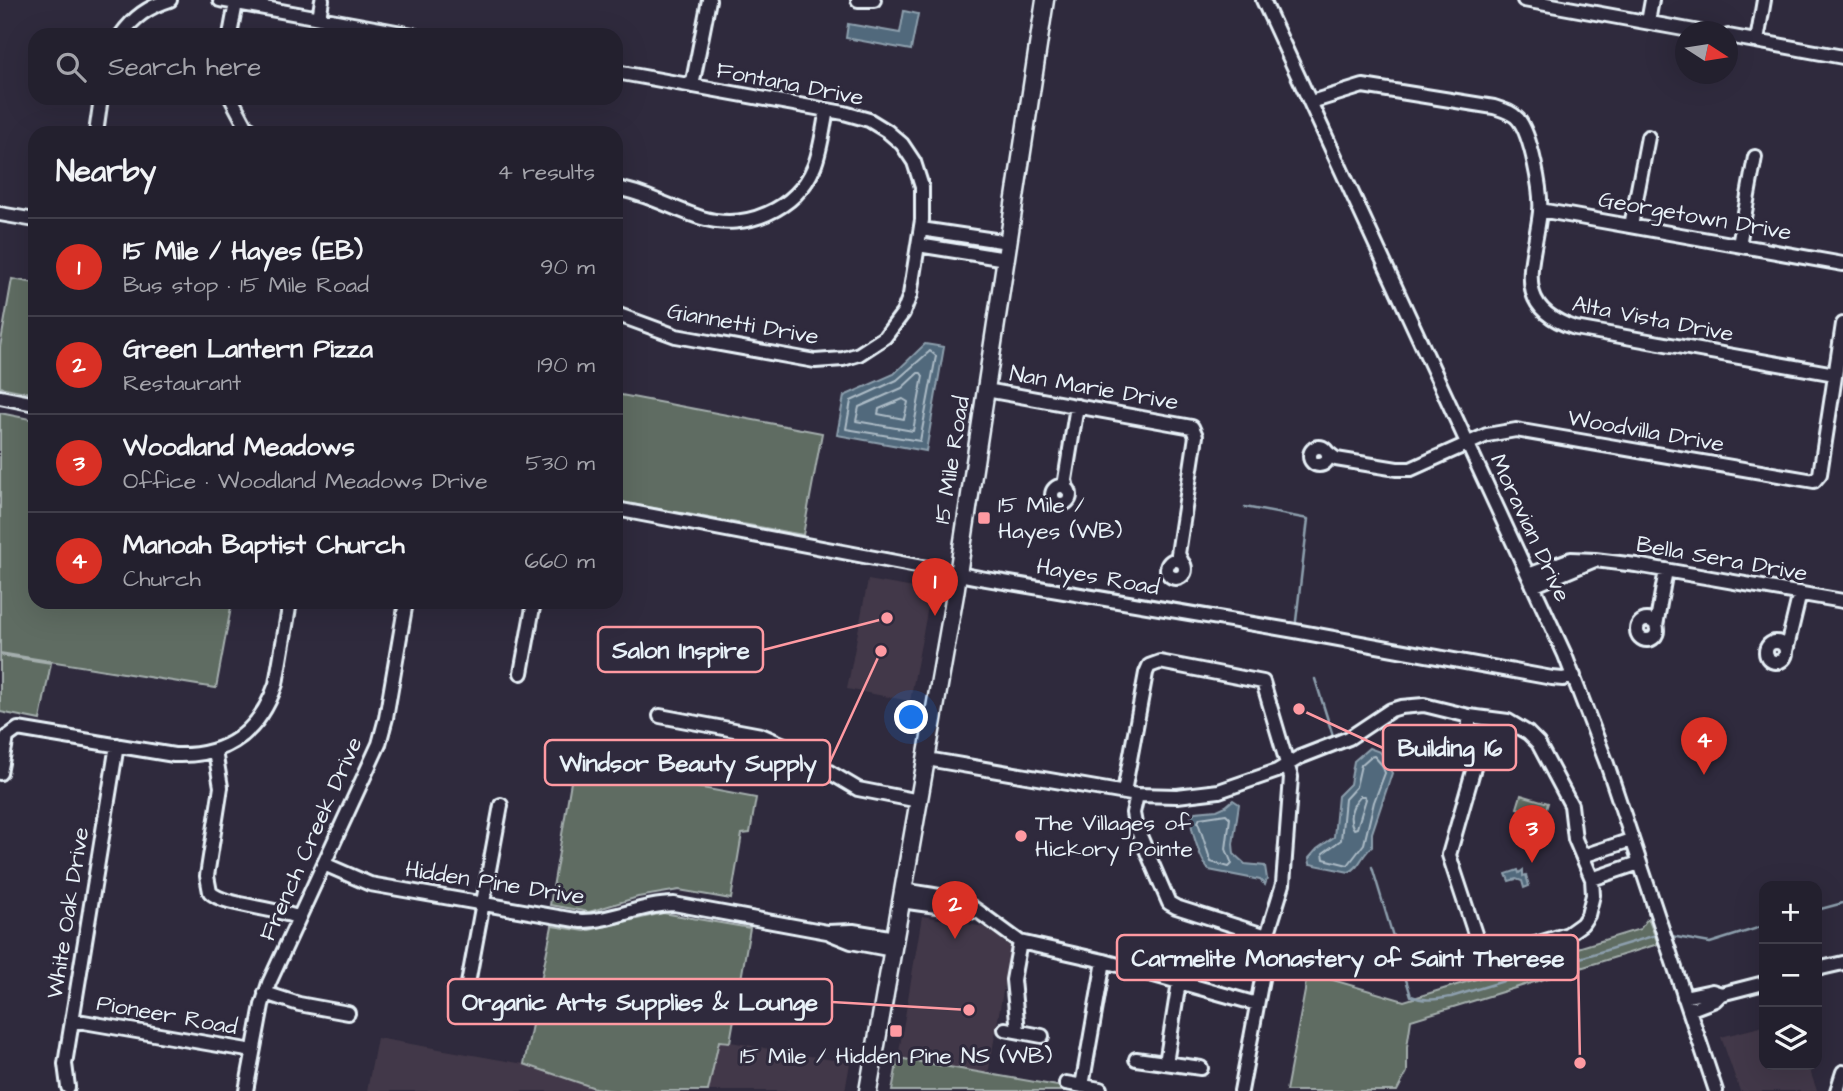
<!DOCTYPE html>
<html lang="en">
<head>
<meta charset="utf-8">
<style>
	body { margin:0; font-family:"Architects Daughter",sans-serif; background:#2f2d3a; color:#f1f3f6 }
	.controls { position:absolute; right:21px; bottom:21px; display:grid; overflow:hidden; border-radius:14px; box-shadow:0 7px 28px #0002 }
	.controls button { width:63px; height:63px; display:grid; place-items:center; padding:0; border:0; border-bottom:2px solid #403e4a; background:#23202e; color:#f1f3f6; font:35px sans-serif }
	.compass { position:absolute; left:1675px; top:21px; width:63px; height:63px; border-radius:50%; background:#23202e; box-shadow:0 7px 28px #0002; rotate:102deg }
	.you { position:absolute; left:912px; top:718px; width:24px; height:24px; margin:-18px; border:5px solid #fff; border-radius:50%; background:#1a73e8; box-shadow:0 0 0 10px #1a73e833 }
	.badge { display:grid; place-items:center; width:46px; height:46px; border-radius:50%; background:#d93025; color:#fff; font-size:23px; font-weight:700 }
	.pin { position:absolute; translate:-50% -58px; filter:drop-shadow(0 2px 4px #0008) }
	.pin::after { content:''; position:absolute; top:37px; width:24px; height:21px; background:inherit; clip-path:polygon(0 0,100% 0,50% 100%) }
	.list { margin:0; padding:0; list-style:none }
	h2 { display:flex; justify-content:space-between; align-items:center; height:91px; margin:0; padding:0 28px; font-size:30px }
	h2 small { font-size:23px; font-weight:400; color:#a3a3aa }
	.list li { display:grid; grid-template-columns:46px 1fr auto; gap:21px; align-items:center; box-sizing:border-box; height:98px; padding:0 28px; border-top:2px solid #403e4a }
	.list b { display:block; font-size:26px; white-space:nowrap }
	.list p { margin:0; font-size:23px; white-space:nowrap; color:#a3a3aa }
	.list em { font-size:23px; font-style:normal; color:#a3a3aa }
	.icon { flex:none; width:38px; height:38px; fill:none; stroke:currentColor; stroke-width:2; stroke-linecap:round; stroke-linejoin:round }
	.map { position:relative; flex:none; width:1843px; height:1091px; overflow:hidden }
	.search { position:absolute; background:#23202e; box-shadow:0 7px 28px #0002; left:28px; top:28px; width:595px; height:77px; display:flex; align-items:center; gap:18px; box-sizing:border-box; padding:0 24px; border-radius:21px; color:#a3a3aa; font-size:26px }
	.panel { position:absolute; background:#23202e; box-shadow:0 7px 28px #0002; left:28px; top:126px; width:595px; height:483px; border-radius:21px }
	.map>svg:first-child { display:block }
	.built { fill:#433948 }
	.green { fill:#5f6c62; stroke:#a4aead; stroke-width:2 }
	.water { fill:#51697b; stroke:#8d9fad; stroke-width:2 }
	.lines { fill:none; stroke-linecap:round; stroke-linejoin:round }
	.shore { stroke:#acbbc6; stroke-width:2 }
	.stream { stroke:#8d9fad; stroke-width:2.5 }
	.minor-casing { stroke:#e8f1f8; stroke-width:18 }
	.major-casing { stroke:#e8f1f8; stroke-width:21 }
	.minor { stroke:#2f2a3d; stroke-width:12 }
	.major { stroke:#2f2a3d; stroke-width:16 }
	.poi-dot { fill:#ff9aa2; stroke:#2f2a3d; stroke-width:2.5 }
	.labels { text-anchor:middle; dominant-baseline:central; stroke-width:6; stroke-linejoin:round; paint-order:stroke }
	.street-label { font-size:23px; fill:#e8f1f8; stroke:#2f2a3d }
	.poi-label { font-size:23px; fill:#e8f1f8; stroke:#2f2a3d; text-anchor:start }
	.leader { fill:none; stroke:#ff9aa2; stroke-width:2.5 }
	.callout-dot { fill:#ff9aa2; stroke:#2f2a3d; stroke-width:2.5 }
	.callout { fill:#2f2a3d; stroke:#ff9aa2; stroke-width:2.5 }
	.callout-label { font-size:24px; text-anchor:middle; font-weight:bold; fill:#e8f1f8 }
</style>
</head>
<body>
<div class="map">
<svg width="1843" height="1091" viewBox="0 0 1843 1091">
	<rect width="100%" height="100%" fill="#2f2a3d"/>
	<filter id="ink" filterUnits="userSpaceOnUse"><feTurbulence type="fractalNoise" baseFrequency=".0143" numOctaves="2"/><feDisplacementMap in="SourceGraphic" scale="14" xChannelSelector="R" yChannelSelector="G"/><feConvolveMatrix kernelMatrix="1 2 1 2 8 2 1 2 1" color-interpolation-filters="sRGB"/></filter>
	<g filter="url(#ink)">
		<!-- built -->
		<path class="built" d="M868,580L931,591L910,701L847,689Z
			M922,916L984,927L1011,947L988,1074L898,1058Z
			M1764,1026V1065H1808L1817,1091H1740L1721,1037Z
			M377,1038L524,1064L595,1088L614,1091H367Z
			M719,1040L850,1063L845,1091H708Z"/>
		<!-- green -->
		<path class="green" d="M12,279L35,283V394L0,387V347Z
			M616,394L822,433L803,535L616,501Z
			M0,413L35,420V602H232L216,688L0,653Z
			M0,655L51,663L40,720L0,712Z
			M574,764L756,798L750,833L742,834L731,899L679,890L638,897L589,912L550,905Z
			M1521,795L1548,803L1544,816L1517,808Z
			M663,913L750,928L730,1042L719,1041L708,1091H614L595,1088L524,1064L552,926L585,931Z
			M1648,918L1658,944L1411,1020L1407,1047V1072L1397,1091H1286L1305,991L1306,972L1404,1001L1640,929Z
			M898,1058L1086,1091H892Z"/>
		<!-- water -->
		<path class="water" d="M904,11L918,14L911,50L846,38L848,24L900,33Z
			M925,344L944,347L926,451L837,435L844,396L894,374Z
			M1369,748L1380,752L1387,761L1392,773L1372,833V847C1362,854 1360,868 1349,872L1310,864L1309,858L1317,849L1334,837L1338,796L1350,784L1354,761Z
			M1233,800L1239,804L1233,844L1234,854L1245,864L1265,866L1267,879L1265,885L1260,880L1209,870C1201,861 1190,829 1191,817L1195,812L1217,810L1226,806Z
			M1518,870L1519,873L1523,870V876L1526,875L1529,886L1524,888L1522,881L1516,879L1509,881L1506,874Z"/>
		<g class="lines">
			<!-- shore -->
			<path class="shore" d="M930,351L936,356L920,441L846,429L851,401L897,380Z
				M918,373H921L923,376L913,431L856,421L859,407L902,388Z
				M903,399L908,402L904,419L878,414L879,409Z
				M1374,756L1382,765L1385,773L1374,802L1364,844L1348,865L1324,859L1323,853L1341,840L1345,799L1356,787L1361,765L1370,757Z
				M1364,796L1366,799L1357,828L1354,829C1347,818 1352,805 1360,796Z
				M1226,814L1230,818L1226,849L1232,864L1229,867L1211,862L1198,822L1200,818Z"/>
			<!-- stream -->
			<path class="stream" d="M1245,507L1308,519L1296,621
				M1315,679L1333,736
				M1372,867L1411,996C1425,1002 1436,999 1451,997L1656,935
				M1817,910L1843,903
				M1671,936L1710,943L1764,926"/>
			<!-- minor casing -->
			<g class="minor-casing">
				<path id="minor" d="M220,0L413,35
					M858,0H874
					M1263,0L1565,655L1607,764L1716,1091
					M1524,0L1700,32
					M319,18L322,0
					M1648,22L1652,0
					M121,35C134,17 148,7 170,0
					M230,35L236,3
					M1728,36L1843,57
					M1757,41L1764,0
					M616,72L844,113L869,120L887,131L902,144L914,162L922,187V220L910,295L903,313L885,337L859,354L843,359L815,361L676,336L616,314
					M692,86L709,0
					M231,98L246,126L254,133
					M1311,102L1363,86L1494,107C1503,110 1512,112 1518,119C1531,134 1542,192 1540,212C1534,263 1510,307 1575,328L1835,374
					M96,133L101,98
					M616,188C646,193 673,209 702,218C745,231 796,210 814,167C821,150 823,129 827,110
					M1540,210L1843,264
					M0,214L35,220
					M1631,226L1648,137
					M921,229L1008,242
					M918,245L1006,259
					M1739,245L1755,157
					M986,390L1192,427L1196,436L1178,554L1182,562
					M0,397L35,404
					M1310 456a9 9 0 1 1 18 0a9 9 0 1 1-18 0Z
					M1327,452L1336,459L1397,469H1411L1487,435L1516,430L1814,481L1820,474L1843,324
					M1052 495a9 9 0 1 1 18 0a9 9 0 1 1-18 0Z
					M1067,489L1065,480L1077,406
					M616,509L980,578L1295,631L1552,678L1563,679L1574,676
					M1595,560L1636,565L1843,601
					M1167 569a9 9 0 1 1 18 0a9 9 0 1 1-18 0Z
					M1528,575L1571,559L1595,560L1533,586
					M1637 630a10 10 0 1 1 20 0a10 10 0 1 1-20 0Z
					M1656,626L1666,570
					M1766 652a10 10 0 1 1 20 0a10 10 0 1 1-20 0Z
					M1786,651L1800,593
					M521,673L534,602
					M660,716L761,735L782,744L858,789L919,801
					M215,751L221,787L207,876L210,892C223,906 275,907 299,918
					M927,759L1137,795L1177,796L1219,791L1277,771L1300,757L1349,738L1391,710L1401,707L1424,705L1469,716L1508,721L1528,733L1538,743L1571,805L1575,839L1592,879L1593,895L1588,915L1582,924L1568,934L1499,955L1484,953L1480,949L1449,855L1475,764L1474,751L1469,743V716
					M0,773L7,737L18,729L174,755C226,757 259,733 276,684L290,602
					M1124,792L1146,673L1149,666L1160,662L1263,682L1291,777L1283,884L1267,936L1176,907L1169,903L1135,824L1133,813L1137,795
					M1583,856L1631,840
					M324,864L370,884L581,921C613,921 642,904 674,904L827,932L853,931L895,938
					M1592,879L1639,863
					M901,901L979,912C957,895 929,895 903,890
					M979,912L1020,942L1104,961L1257,1004
					M831,934L851,942L893,950
					M1817,969L1843,963
					M467,989L501,805
					M265,993L299,1004L348,1013
					M1721,994L1764,983
					M1684,997L1712,991L1721,994L1715,1000L1689,1010
					M72,1020L253,1051
					M1005,1029L1042,1036
					M1018,1031L1013,980L1020,942
					M1136,1059L1201,1068
					M1166,1063L1179,982
					M1066,1083L1100,1089
					M1082,1086L1104,961
					M68,1087L65,1064L117,745
					M246,1091L262,1005L269,983L379,744L386,718L406,602
					M1241,1091L1262,979
					M1837,1091L1843,1072"/>
			</g>
			<!-- major casing -->
			<g class="major-casing">
				<path id="major" d="M868,1091L955,594L1045,0"/>
			</g>
			<!-- minor -->
			<use href="#minor" class="minor"/>
			<!-- major -->
			<use href="#major" class="major"/>
		</g>
	</g>
	<!-- markers -->
	<g class="poi-dot">
		<rect x="977" y="511" width="14" height="14" rx="3.5"/>
		<circle cx="1021" cy="836" r="7"/>
		<rect x="889" y="1024" width="14" height="14" rx="3.5"/>
	</g>
	<g class="labels">
		<!-- street labels -->
		<g class="street-label">
			<text transform="translate(790 84) rotate(11)">Fontana Drive</text>
			<text transform="translate(1695 216) rotate(10)">Georgetown Drive</text>
			<text transform="translate(1653 319) rotate(11)">Alta Vista Drive</text>
			<text transform="translate(743 324) rotate(10)">Giannetti Drive</text>
			<text transform="translate(1094 388) rotate(10)">Nan Marie Drive</text>
			<text transform="translate(1646 431) rotate(10)">Woodvilla Drive</text>
			<text transform="translate(952 460) rotate(-81)">15 Mile Road</text>
			<text transform="translate(1530 528) rotate(65)">Moravian Drive</text>
			<text transform="translate(1722 559) rotate(10)">Bella Sera Drive</text>
			<text transform="translate(1098 577) rotate(10)">Hayes Road</text>
			<text transform="translate(311 839) rotate(-66)">French Creek Drive</text>
			<text transform="translate(495 883) rotate(9)">Hidden Pine Drive</text>
			<text transform="translate(68 913) rotate(-81)">White Oak Drive</text>
			<text transform="translate(167 1015) rotate(10)">Pioneer Road</text>
		</g>
		<!-- poi labels -->
		<g class="poi-label">
			<text x="998" y="505">15 Mile /<tspan x="998" dy="26">Hayes (WB)</tspan></text>
			<text x="1035" y="823">The Villages of<tspan x="1035" dy="26">Hickory Pointe</tspan></text>
			<text x="896" y="1056" text-anchor="middle">15 Mile / Hidden Pine NS (WB)</text>
		</g>
	</g>
	<!-- callouts -->
	<path class="leader" d="M887 618L763 650M1299 709L1383 748M881 651L830 762M1580 1063L1578 958M969 1010L832 1002"/>
	<g class="callout-dot">
		<circle cx="887" cy="618" r="7"/>
		<circle cx="1299" cy="709" r="7"/>
		<circle cx="881" cy="651" r="7"/>
		<circle cx="1580" cy="1063" r="7"/>
		<circle cx="969" cy="1010" r="7"/>
	</g>
	<g class="callout">
		<rect x="598" y="627" width="165" height="45" rx="7"/>
		<rect x="1383" y="725" width="133" height="45" rx="7"/>
		<rect x="545" y="740" width="285" height="45" rx="7"/>
		<rect x="1117" y="935" width="461" height="45" rx="7"/>
		<rect x="448" y="979" width="384" height="45" rx="7"/>
	</g>
	<g class="callout-label">
		<text x="681" y="658">Salon Inspire</text>
		<text x="1450" y="756">Building 16</text>
		<text x="688" y="771">Windsor Beauty Supply</text>
		<text x="1348" y="966">Carmelite Monastery of Saint Therese</text>
		<text x="640" y="1010">Organic Arts Supplies &amp; Lounge</text>
	</g>
</svg>
<div class="controls">
<button>+</button>
<button>−</button>
<button><svg class="icon" aria-label="layers" viewBox="0 0 24 24"><path d="M12 4l9 5-9 5-9-5zM3 14l9 5 9-5"/></svg></button>
</div>
<svg class="compass" viewBox="-18 -18 36 36"><path d="M0-13l5 13h-10z" fill="#e53935"/><path d="M0 13l5-13h-10z" fill="#a3a3aa"/></svg>
<div class="you"></div>
<div class="pin badge" style="left:935px;top:616px">1</div>
<div class="pin badge" style="left:955px;top:939px">2</div>
<div class="pin badge" style="left:1532px;top:863px">3</div>
<div class="pin badge" style="left:1704px;top:775px">4</div>
<div class="search"><svg class="icon" aria-label="search" viewBox="0 0 24 24"><circle cx="10" cy="10" r="6"/><path d="M15 15l6 6"/></svg>Search here</div>
<section class="panel">
<h2>Nearby<small>4 results</small></h2>
<ul class="list">
<li><span class="badge">1</span><div><b>15 Mile / Hayes (EB)</b><p>Bus stop · 15 Mile Road</p></div><em>90 m</em></li>
<li><span class="badge">2</span><div><b>Green Lantern Pizza</b><p>Restaurant</p></div><em>190 m</em></li>
<li><span class="badge">3</span><div><b>Woodland Meadows</b><p>Office · Woodland Meadows Drive</p></div><em>530 m</em></li>
<li><span class="badge">4</span><div><b>Manoah Baptist Church</b><p>Church</p></div><em>660 m</em></li>
</ul>
</section>
</div>
</body>
</html>
